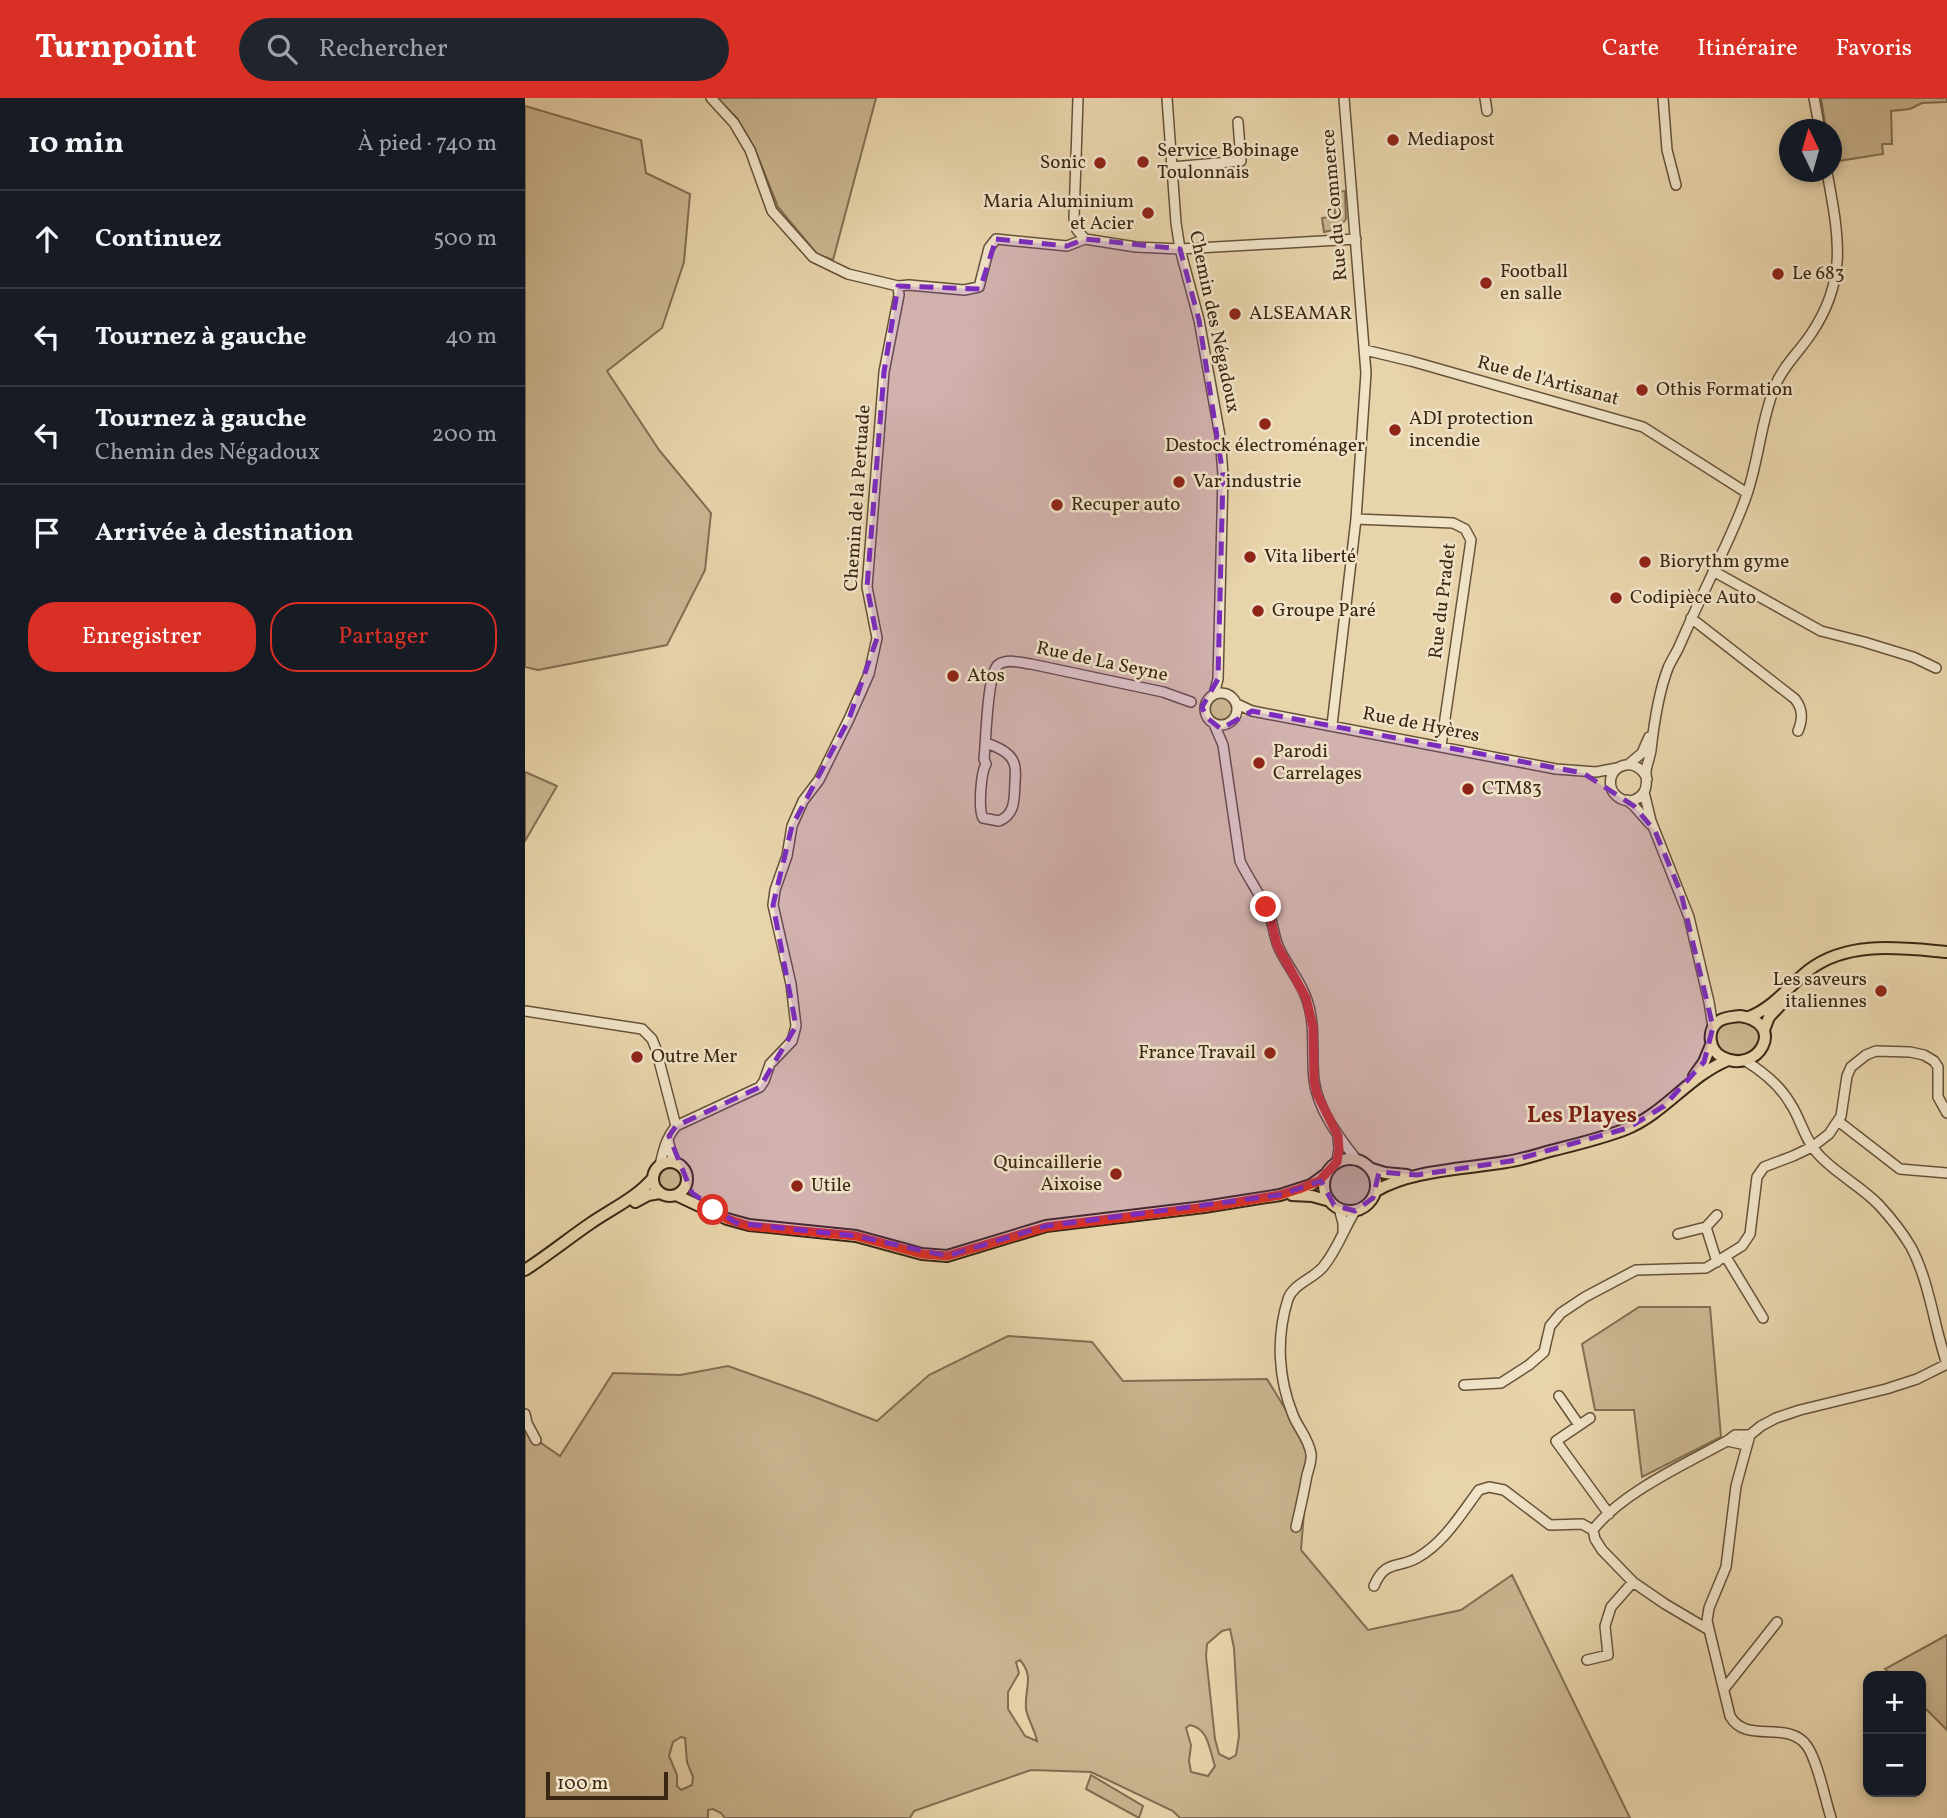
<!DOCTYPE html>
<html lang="fr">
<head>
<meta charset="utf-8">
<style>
	body { margin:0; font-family:Vollkorn,serif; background:#20242c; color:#f1f3f6 }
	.controls { position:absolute; right:21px; bottom:21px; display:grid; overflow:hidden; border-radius:14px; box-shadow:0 4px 10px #0003 }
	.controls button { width:63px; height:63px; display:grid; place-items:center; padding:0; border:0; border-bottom:2px solid #363941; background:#171b24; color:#f1f3f6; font:35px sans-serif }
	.compass { position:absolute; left:1254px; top:21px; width:63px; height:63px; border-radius:50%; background:#171b24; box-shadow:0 4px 10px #0003; rotate:355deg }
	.scale { position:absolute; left:21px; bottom:18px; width:122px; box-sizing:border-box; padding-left:7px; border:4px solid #3a2612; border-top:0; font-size:19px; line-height:24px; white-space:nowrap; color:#3a2612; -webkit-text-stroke:5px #f0e3c8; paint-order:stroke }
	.stop { position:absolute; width:21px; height:21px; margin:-16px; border:5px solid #d93025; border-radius:50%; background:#fff }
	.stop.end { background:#d93025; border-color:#fff; box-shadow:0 2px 7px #0008 }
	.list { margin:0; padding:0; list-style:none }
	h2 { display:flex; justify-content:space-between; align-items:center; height:91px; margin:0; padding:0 28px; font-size:30px }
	h2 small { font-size:23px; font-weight:400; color:#9ea1a6 }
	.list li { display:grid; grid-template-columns:46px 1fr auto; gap:21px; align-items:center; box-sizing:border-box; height:98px; padding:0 28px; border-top:2px solid #363941 }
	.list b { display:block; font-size:26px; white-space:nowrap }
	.list p { margin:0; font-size:23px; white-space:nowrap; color:#9ea1a6 }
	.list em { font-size:23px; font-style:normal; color:#9ea1a6 }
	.actions { display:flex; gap:14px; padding:21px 28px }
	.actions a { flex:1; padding:16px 0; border:2px solid #d93025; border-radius:28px; text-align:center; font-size:24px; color:#d93025 }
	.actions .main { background:#d93025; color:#fff }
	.icon { flex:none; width:38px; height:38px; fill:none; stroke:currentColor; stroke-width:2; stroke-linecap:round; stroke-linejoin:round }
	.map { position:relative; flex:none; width:1422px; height:1720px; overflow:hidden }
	header { display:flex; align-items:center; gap:42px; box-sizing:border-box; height:98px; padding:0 35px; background:#d93025; color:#fff }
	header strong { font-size:33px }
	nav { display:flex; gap:38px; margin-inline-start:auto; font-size:24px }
	.search { width:490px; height:63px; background:#20242c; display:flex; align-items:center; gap:18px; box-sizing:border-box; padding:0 24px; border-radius:38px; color:#9ea1a6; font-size:26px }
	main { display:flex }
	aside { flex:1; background:#171b24 }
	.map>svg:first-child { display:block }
	.green { fill:#cab691; stroke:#826e52; stroke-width:2; fill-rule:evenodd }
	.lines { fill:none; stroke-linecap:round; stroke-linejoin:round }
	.minor-casing { stroke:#665238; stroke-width:12 }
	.major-casing { stroke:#3a2612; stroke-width:14 }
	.minor { stroke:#f0e3c8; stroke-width:9 }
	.major { stroke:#e8d4ab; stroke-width:10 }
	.route { stroke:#d93025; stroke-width:9 }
	.marked { fill:#7b2cbf; fill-opacity:0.2; stroke:#7b2cbf; stroke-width:5; stroke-dasharray:14 9; stroke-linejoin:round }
	.poi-dot { fill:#8f2418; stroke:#f0e3c8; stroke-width:2.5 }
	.labels { text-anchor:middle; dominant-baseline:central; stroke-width:5; stroke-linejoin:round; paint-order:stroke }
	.poi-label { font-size:19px; fill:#3a2612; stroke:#f0e3c8; text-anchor:start }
	.street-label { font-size:19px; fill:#3a2612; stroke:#f0e3c8 }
	.quarter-label { font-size:23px; font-weight:bold; fill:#7a1f14; stroke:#f0e3c8 }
</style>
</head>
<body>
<header>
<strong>Turnpoint</strong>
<div class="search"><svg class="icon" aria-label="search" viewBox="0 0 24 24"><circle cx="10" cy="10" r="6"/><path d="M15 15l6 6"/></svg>Rechercher</div>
<nav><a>Carte</a><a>Itinéraire</a><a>Favoris</a></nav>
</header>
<main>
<aside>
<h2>10 min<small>À pied · 740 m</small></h2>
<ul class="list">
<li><svg class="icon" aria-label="ahead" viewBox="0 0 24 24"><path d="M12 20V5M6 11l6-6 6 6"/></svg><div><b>Continuez</b></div><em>500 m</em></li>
<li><svg class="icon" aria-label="left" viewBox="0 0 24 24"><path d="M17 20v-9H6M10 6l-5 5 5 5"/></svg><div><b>Tournez à gauche</b></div><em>40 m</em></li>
<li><svg class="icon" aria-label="left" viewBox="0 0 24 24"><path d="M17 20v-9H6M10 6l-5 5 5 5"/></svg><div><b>Tournez à gauche</b><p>Chemin des Négadoux</p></div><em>200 m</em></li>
<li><svg class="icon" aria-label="arrive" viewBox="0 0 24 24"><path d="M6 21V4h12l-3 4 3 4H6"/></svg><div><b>Arrivée à destination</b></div></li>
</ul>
<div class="actions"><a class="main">Enregistrer</a><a>Partager</a></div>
</aside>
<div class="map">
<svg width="1422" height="1720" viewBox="0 0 1422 1720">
	<rect width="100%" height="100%" fill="#e8d4ab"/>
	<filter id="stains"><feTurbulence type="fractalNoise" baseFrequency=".00286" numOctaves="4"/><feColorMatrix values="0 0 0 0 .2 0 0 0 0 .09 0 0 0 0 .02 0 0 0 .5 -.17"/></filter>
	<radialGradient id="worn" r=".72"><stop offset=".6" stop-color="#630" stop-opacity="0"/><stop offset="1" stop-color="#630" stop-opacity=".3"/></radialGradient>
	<!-- green -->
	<path class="green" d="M192,0H351L308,162L292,156L253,109L230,51L212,20Z
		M1296,0H1422V4L1397,5L1385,11L1366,13L1367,46H1357L1358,56L1307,64V32L1301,31Z
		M0,8L116,42L121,75L165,96L159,164L137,230L82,273L134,352L186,415L180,472L142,547L13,572L0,569Z
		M820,93L821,121L813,131L799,134L797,120L810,118L809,94Z
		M680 611a16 16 0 1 1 32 0a16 16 0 1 1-32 0Z
		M0,674L32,688L0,743Z
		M1204,919L1235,927L1236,952L1203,962L1186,940V935Z
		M799 1087a26 26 0 1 1 52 0a26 26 0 1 1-52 0Z
		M128 1081a17 17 0 1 1 34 0a17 17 0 1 1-34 0Z
		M1114,1209H1185L1196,1339L1117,1379L1109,1312H1070L1057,1246Z
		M483,1238L567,1244L598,1283L742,1281L784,1350L776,1452L843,1532L936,1512L987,1477L1105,1720H655L648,1713L566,1674L506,1672L389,1713L385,1720H200L196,1715L188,1711L183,1712V1720H0V1334L35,1358L88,1275L155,1277L203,1268L287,1298L352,1323L404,1277ZM705,1531L709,1550L714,1638L711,1657L704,1661L694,1656L690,1641L681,1558L682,1546L697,1533ZM495,1562C510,1579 499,1591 501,1611C503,1622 510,1632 512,1643L500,1638L483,1611V1594L494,1575L491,1564ZM665,1627C684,1631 684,1651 690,1668L683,1678L666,1674L664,1663L666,1647L661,1630ZM156,1639L160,1640L162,1664L168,1679L167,1687L156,1692L152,1688V1677L144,1658L148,1644Z
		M1422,1537V1632L1396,1606V1578H1367L1360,1571Z
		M566,1677L618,1708L614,1720L561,1691Z"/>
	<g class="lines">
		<!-- minor casing -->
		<g class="minor-casing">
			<path id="minor" d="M186,0L209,25L225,52L247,113L288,159L323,176L373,188L384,187L439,192L454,189L464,150L471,141L542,148L560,141L611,149L655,151L831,141
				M553,0L549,120L552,132L560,141
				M642,0L651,125L655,151L674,222L695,338L698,377L693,581L689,596
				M960,0L962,13
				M1138,0L1142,52L1151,87
				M1289,0L1295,32
				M647,69L716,63L713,24
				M840,252L886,263L1118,329L1222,395
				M831,421L928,425L940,431L946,442L916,648
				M1188,473L1296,533L1339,544L1388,559L1411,570
				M1166,520L1270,601C1278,611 1278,621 1273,633
				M680 611a16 16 0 1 1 32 0a16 16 0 1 1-32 0Z
				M712,606L727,613L1031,671L1071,674L1092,670
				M689,626L698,647L715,763C724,782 738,800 745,819C749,829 749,840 754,850C762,868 776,883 782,902C791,928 786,955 789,982C793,1012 813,1038 831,1061
				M807,627L831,421L841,275L819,0
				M461,645C470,648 484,654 488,663C492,670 490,678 490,685C489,700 491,716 474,723L458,720C453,711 456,674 461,666L459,661C461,644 462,576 473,567C482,560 497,565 506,566L638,594L666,604
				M1104,666L1117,655L1124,639
				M1122,681C1113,657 1081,666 1086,689C1087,694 1091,698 1096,701C1104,705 1114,702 1119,694C1123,687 1121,680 1121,673C1122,666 1125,659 1126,652C1129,625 1133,596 1143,570C1146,563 1150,557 1153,551C1163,528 1173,506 1184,483C1197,455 1212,426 1222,396C1234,361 1236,322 1250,288C1258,268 1274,254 1286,236C1324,180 1313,136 1302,74
				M1119,694L1126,723L1164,819L1184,904L1188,929
				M1102,702L1109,708L1125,726
				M0,913L117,931L127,941L131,951L151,1028
				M1219,962C1237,973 1254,986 1265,1005C1276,1021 1279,1041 1293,1056C1311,1076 1336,1088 1354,1107C1366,1120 1377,1134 1386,1149C1405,1185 1409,1229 1422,1266
				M1313,1023L1375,1071L1422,1075
				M143,1042L148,1061L152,1066
				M812,1064L814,1050L813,1040
				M135,1067C139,1051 140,1042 151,1028L235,989L239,983L245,966L267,943L271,928L266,886L248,807L250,792L262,758L267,728L278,703L294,682L324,621L344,576L352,540L342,489L359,274L374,197L373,188
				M814,1110L818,1125V1133
				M1181,1129L1192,1164
				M1153,1136L1181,1129L1192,1117
				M1201,1159L1238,1220
				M939,1287L976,1285L1004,1267L1019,1254L1025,1228L1036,1215L1060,1199L1111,1172L1181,1170L1217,1148L1225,1136L1232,1079L1239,1069L1268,1058L1287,1049L1304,1036L1316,1018L1322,978L1326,969L1341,957L1351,953L1385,954L1399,957L1409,963L1413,969V999L1422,1015
				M1034,1298L1054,1327
				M0,1316L2,1325L11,1342
				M1065,1320L1031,1343L1084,1416
				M1225,1337L1211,1388L1201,1469L1184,1510L1182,1523L1205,1618C1221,1647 1263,1621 1282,1648C1293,1664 1300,1701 1306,1720
				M1221,1347L1202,1343L1210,1337H1225L1236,1328L1251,1320L1275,1312L1361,1291L1392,1281L1422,1266
				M771,1429C775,1412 779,1394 782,1377C784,1370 787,1362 786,1356C784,1341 773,1330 768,1317C753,1280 751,1239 763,1201C768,1186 788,1181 798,1169C812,1152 819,1131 830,1113
				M1068,1432C1096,1395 1162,1365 1202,1343
				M849,1488C860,1462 871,1471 892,1460C919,1445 936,1416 954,1392L964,1389L979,1392L1025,1427L1057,1426L1068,1432L1070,1441L1077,1452L1108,1484L1140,1506L1184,1532
				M1062,1562L1083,1557L1080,1528L1086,1509L1108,1484
				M1199,1591L1252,1524"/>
		</g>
		<!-- major casing -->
		<g class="major-casing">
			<path id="major" d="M1215,918C1263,925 1233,978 1197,959C1184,952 1181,932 1194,923C1200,919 1208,919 1215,918Z
				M1224,919C1248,910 1264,888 1284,872C1323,842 1376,850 1422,854
				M1239,932L1244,919L1259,903
				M1169,978L1179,964L1186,947
				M799 1087a26 26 0 1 1 52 0a26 26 0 1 1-52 0Z
				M128 1081a17 17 0 1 1 34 0a17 17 0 1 1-34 0Z
				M847,1071L860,1075L882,1077
				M851,1093C885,1072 941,1071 981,1064C997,1062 1013,1056 1029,1052C1053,1046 1078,1040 1101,1031C1140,1015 1164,978 1203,962
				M151,1097L202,1121L224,1127L331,1138L397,1156L422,1158L521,1128L679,1109L755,1097L786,1087L801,1076
				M767,1097L787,1098L805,1103
				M110,1104L123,1097L135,1095
				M0,1172C23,1157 44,1140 66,1125C88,1110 111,1100 128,1080"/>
		</g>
		<!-- minor -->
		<use href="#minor" class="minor"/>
		<!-- major -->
		<use href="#major" class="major"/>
	</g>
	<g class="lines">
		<!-- route -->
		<path class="route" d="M188,1112L202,1121L224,1128L331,1138L397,1156L422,1158L521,1129L690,1108L755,1097L774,1091L794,1083L812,1064L814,1051L813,1038L792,996L789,982L788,929L781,900L752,847L746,822L741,809"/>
	</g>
	<!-- marked area -->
	<path class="marked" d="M471,141L542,148L560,141L655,151L674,222L698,377L693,581L677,609L681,619L696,631L727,613L1058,675L1109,708L1130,733L1156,795L1188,929L1179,964L1139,1008L1103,1030L986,1063L892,1077L854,1074L848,1100L830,1113L809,1107L796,1083L755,1097L521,1128L422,1158L331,1138L211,1125L167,1095L144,1038L151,1028L235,989L271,928L248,807L267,728L324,621L352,540L342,489L359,274L373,188L455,191Z"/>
	<!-- markers -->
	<g class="poi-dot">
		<circle cx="868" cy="42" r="7"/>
		<circle cx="618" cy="64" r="7"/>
		<circle cx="575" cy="65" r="7"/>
		<circle cx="623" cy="115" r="7"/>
		<circle cx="1253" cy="176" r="7"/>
		<circle cx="961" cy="185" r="7"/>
		<circle cx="710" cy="216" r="7"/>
		<circle cx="1117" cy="292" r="7"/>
		<circle cx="740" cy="326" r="7"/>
		<circle cx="870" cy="332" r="7"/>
		<circle cx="654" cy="384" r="7"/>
		<circle cx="532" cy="407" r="7"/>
		<circle cx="725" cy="459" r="7"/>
		<circle cx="1120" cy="464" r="7"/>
		<circle cx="1091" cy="500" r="7"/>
		<circle cx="733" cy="513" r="7"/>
		<circle cx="428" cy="578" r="7"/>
		<circle cx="734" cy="665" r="7"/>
		<circle cx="943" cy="691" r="7"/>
		<circle cx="1356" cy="893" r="7"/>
		<circle cx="745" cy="955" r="7"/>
		<circle cx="112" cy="959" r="7"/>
		<circle cx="591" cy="1076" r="7"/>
		<circle cx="272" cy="1088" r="7"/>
	</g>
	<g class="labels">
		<!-- poi labels -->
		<g class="poi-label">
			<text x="882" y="42">Mediapost</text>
			<text x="632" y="53">Service Bobinage<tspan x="632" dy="22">Toulonnais</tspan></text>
			<text x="561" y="65" text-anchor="end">Sonic</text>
			<text x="609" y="104" text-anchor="end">Maria Aluminium<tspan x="609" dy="22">et Acier</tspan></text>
			<text x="975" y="174">Football<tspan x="975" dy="22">en salle</tspan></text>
			<text x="1267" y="176">Le 683</text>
			<text x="724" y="216">ALSEAMAR</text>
			<text x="1131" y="292">Othis Formation</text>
			<text x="884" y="321">ADI protection<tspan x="884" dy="22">incendie</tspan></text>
			<text x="740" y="348" text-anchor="middle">Destock électroménager</text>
			<text x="668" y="384">Var industrie</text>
			<text x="546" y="407">Recuper auto</text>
			<text x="739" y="459">Vita liberté</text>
			<text x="1134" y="464">Biorythm gyme</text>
			<text x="1105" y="500">Codipièce Auto</text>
			<text x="747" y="513">Groupe Paré</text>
			<text x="442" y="578">Atos</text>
			<text x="748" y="654">Parodi<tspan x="748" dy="22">Carrelages</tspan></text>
			<text x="957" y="691">CTM83</text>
			<text x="1342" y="882" text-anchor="end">Les saveurs<tspan x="1342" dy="22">italiennes</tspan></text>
			<text x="731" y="955" text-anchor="end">France Travail</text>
			<text x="126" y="959">Outre Mer</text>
			<text x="577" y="1065" text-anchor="end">Quincaillerie<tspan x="577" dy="22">Aixoise</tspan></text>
			<text x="286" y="1088">Utile</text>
		</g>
		<!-- street labels -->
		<g class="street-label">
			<text transform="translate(810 107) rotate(-95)">Rue du Commerce</text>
			<text transform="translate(689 224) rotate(78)">Chemin des Négadoux</text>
			<text transform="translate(1023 283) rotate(15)">Rue de l'Artisanat</text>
			<text transform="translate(333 400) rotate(-86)">Chemin de la Pertuade</text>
			<text transform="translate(918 503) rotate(-83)">Rue du Pradet</text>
			<text transform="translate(577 564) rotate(12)">Rue de La Seyne</text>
			<text transform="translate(896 627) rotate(11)">Rue de Hyères</text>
		</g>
		<!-- quarter labels -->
		<g class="quarter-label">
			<text x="1057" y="1018">Les Playes</text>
		</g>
	</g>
	<rect width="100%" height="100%" filter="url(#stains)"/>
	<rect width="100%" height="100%" fill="url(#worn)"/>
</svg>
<div class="controls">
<button>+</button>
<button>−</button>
</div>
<svg class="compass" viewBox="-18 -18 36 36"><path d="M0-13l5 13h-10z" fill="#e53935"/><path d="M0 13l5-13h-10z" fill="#9ea1a6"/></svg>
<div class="scale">100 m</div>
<div class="stop" style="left:188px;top:1112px"></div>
<div class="stop end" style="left:741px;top:809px"></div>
</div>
</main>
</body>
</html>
